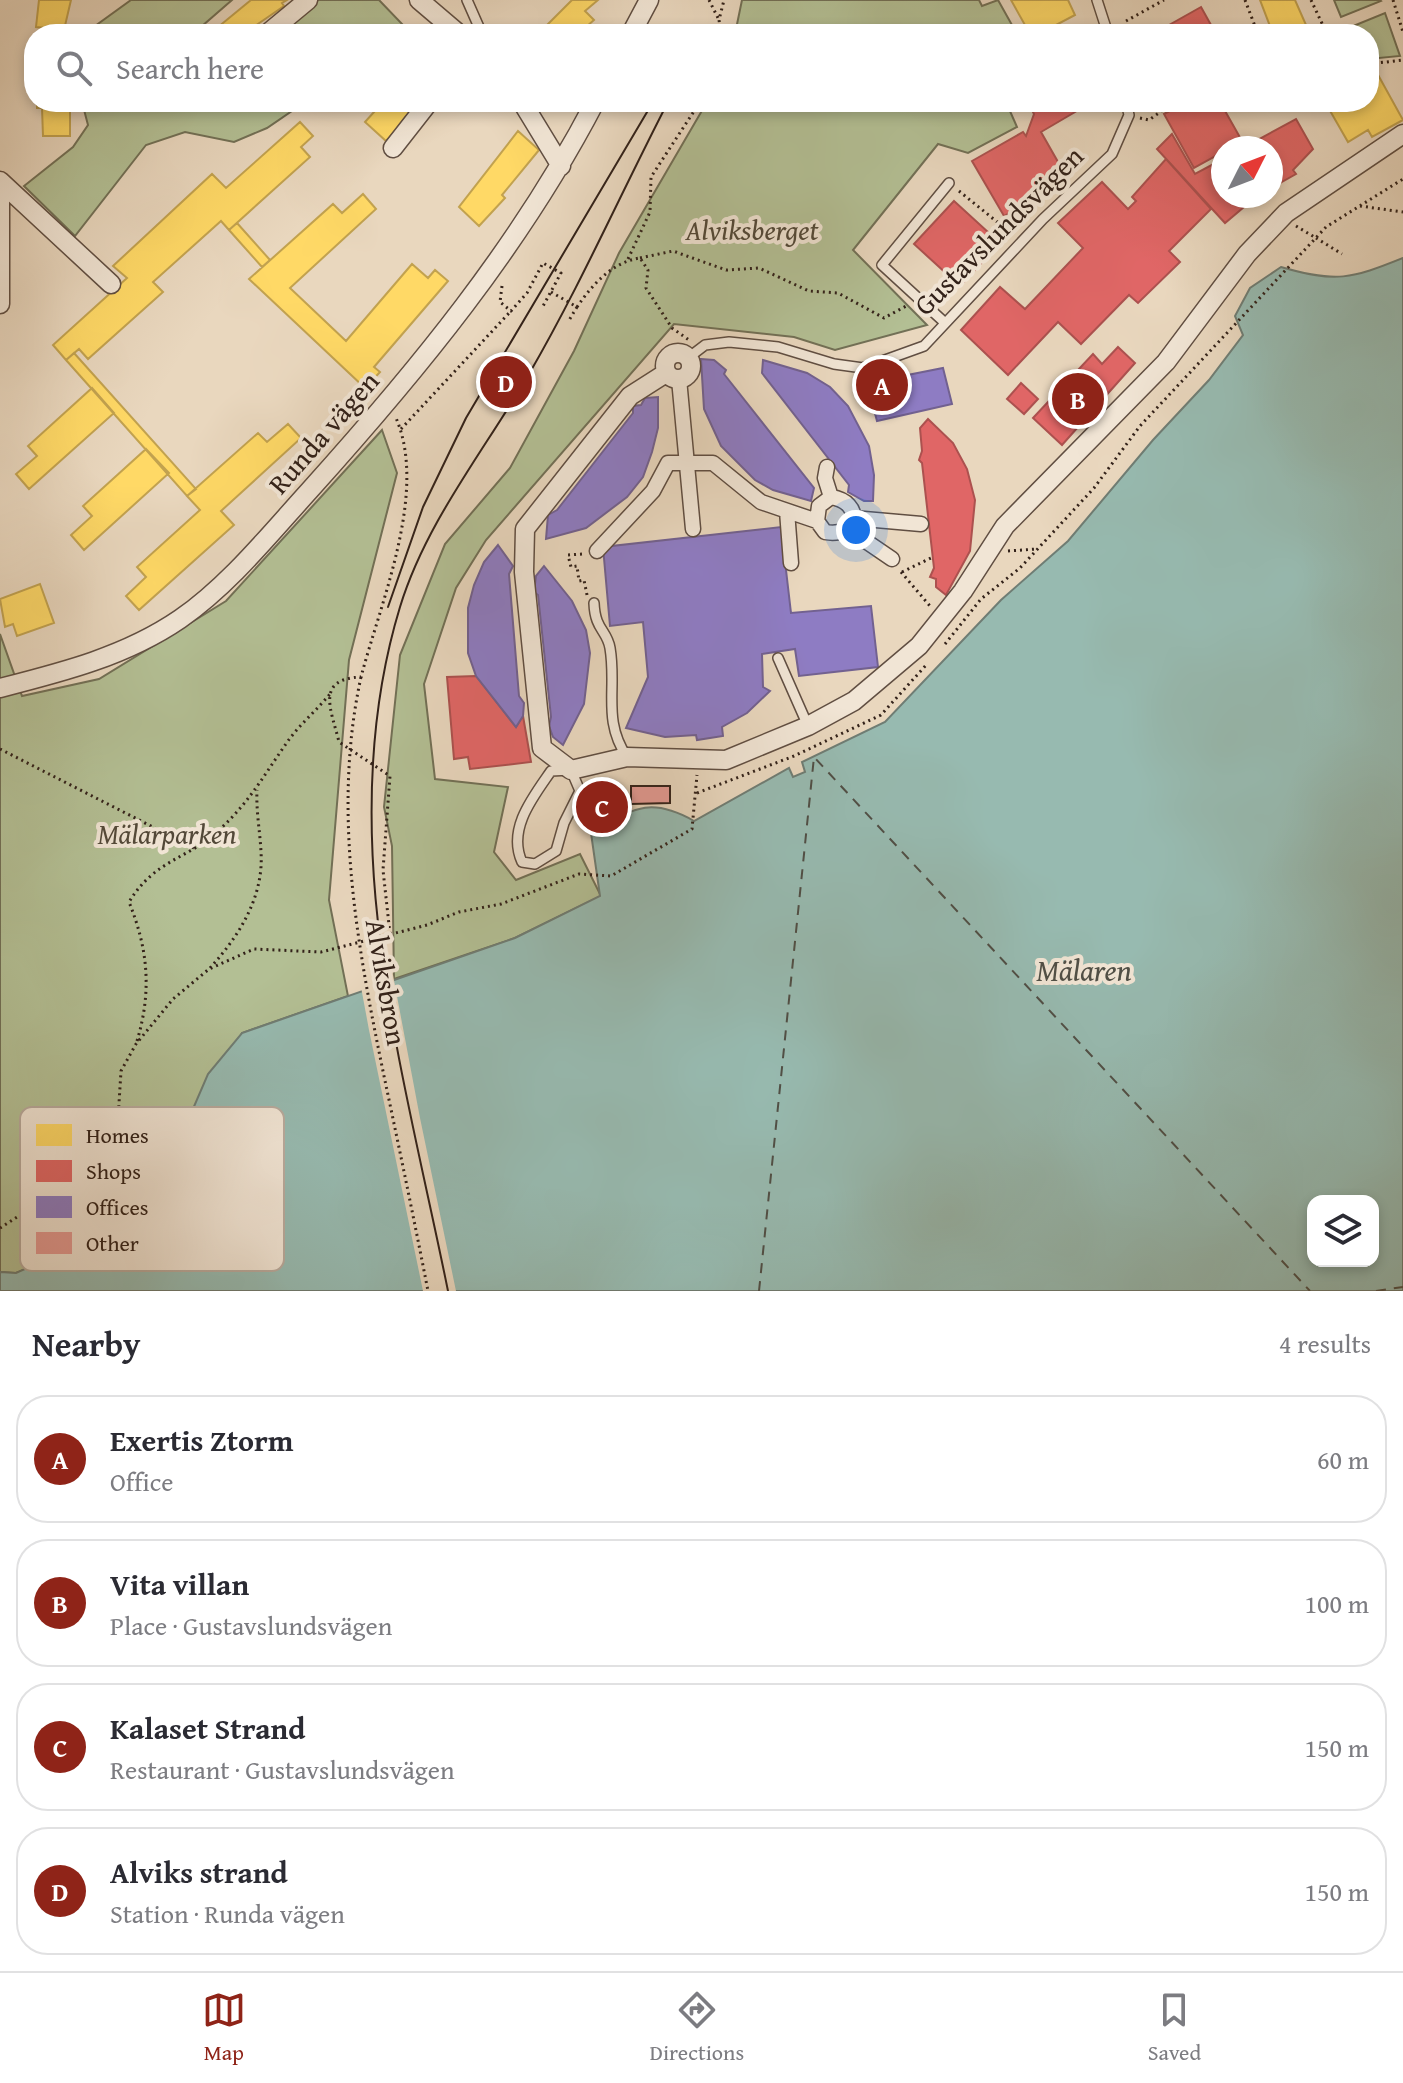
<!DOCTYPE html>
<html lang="en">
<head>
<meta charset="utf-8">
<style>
	body { margin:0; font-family:"Gentium Book Plus",serif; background:#f2f2f3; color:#2b2b33 }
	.controls { position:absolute; right:24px; bottom:24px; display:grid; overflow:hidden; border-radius:16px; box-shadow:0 4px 12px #0003 }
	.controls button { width:72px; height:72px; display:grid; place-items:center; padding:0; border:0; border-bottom:2px solid #e1e1e2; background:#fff; color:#2b2b33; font:40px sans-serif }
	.compass { position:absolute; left:1211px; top:136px; width:72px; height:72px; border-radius:50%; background:#fff; box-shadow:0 4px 12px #0003; rotate:48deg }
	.you { position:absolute; left:856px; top:530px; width:28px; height:28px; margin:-20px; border:6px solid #fff; border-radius:50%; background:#1a73e8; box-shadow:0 0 0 12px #1a73e833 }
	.badge { display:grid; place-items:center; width:52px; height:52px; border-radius:50%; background:#8f2418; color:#fff; font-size:26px; font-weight:700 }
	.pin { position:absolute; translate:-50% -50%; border:4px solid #fff; box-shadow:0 2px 8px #0006 }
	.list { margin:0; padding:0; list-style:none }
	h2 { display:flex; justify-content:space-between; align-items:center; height:104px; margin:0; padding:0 32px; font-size:34px }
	h2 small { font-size:26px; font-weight:400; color:#7c7c81 }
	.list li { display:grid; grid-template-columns:52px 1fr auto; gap:24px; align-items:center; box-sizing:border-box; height:128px; margin:0 16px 16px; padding:0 16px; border:2px solid #e1e1e2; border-radius:32px }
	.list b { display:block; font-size:30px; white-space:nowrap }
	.list p { margin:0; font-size:26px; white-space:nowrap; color:#7c7c81 }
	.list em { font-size:26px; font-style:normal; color:#7c7c81 }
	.icon { flex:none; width:44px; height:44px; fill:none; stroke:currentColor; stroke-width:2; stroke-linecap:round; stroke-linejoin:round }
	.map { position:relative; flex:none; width:1403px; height:1291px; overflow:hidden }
	.search { position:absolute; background:#fff; box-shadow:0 4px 12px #0003; left:24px; right:24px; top:24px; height:88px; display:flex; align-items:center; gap:20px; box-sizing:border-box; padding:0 28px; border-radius:32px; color:#7c7c81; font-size:30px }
	.sheet { height:680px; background:#fff }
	nav { display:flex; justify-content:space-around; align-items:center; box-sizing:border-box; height:112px; border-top:2px solid #e1e1e2; background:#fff; font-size:22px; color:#7c7c81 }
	nav a { display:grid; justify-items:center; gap:4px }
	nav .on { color:#8f2418 }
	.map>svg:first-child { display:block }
	.green { fill:#b3bf94; stroke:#727056; stroke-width:2 }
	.water { fill:#97bab0; stroke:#6f7d74; stroke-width:2; fill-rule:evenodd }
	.pier { fill:#e9d7be }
	.homes { fill:#ffd966; stroke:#c2a24f; stroke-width:2 }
	.shops { fill:#e06666; stroke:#ac514f; stroke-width:2 }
	.offices { fill:#8e7cc3; stroke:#726190; stroke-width:2 }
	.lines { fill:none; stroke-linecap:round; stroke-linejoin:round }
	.ferry { stroke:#504f46; stroke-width:2; stroke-dasharray:10 8; stroke-linecap:butt }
	.building { fill:#e59a94; stroke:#322119; stroke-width:2 }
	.service-casing { stroke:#604e42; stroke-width:12 }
	.pedestrian-casing { stroke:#604e42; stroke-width:17 }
	.minor-casing { stroke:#604e42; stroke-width:21 }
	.path { stroke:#322119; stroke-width:3; stroke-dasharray:2 4; stroke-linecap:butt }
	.service { stroke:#f1e5d5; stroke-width:9 }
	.pedestrian { stroke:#f1e5d5; stroke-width:14 }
	.minor { stroke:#f1e5d5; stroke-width:18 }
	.tram { stroke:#322119; stroke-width:2 }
	.path-bridge { stroke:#322119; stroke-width:3; stroke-dasharray:2 4; stroke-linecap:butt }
	.labels { text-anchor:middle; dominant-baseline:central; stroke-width:8; stroke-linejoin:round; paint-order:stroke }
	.park-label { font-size:28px; font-style:italic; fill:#524838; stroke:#f1e5d5 }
	.street-label { font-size:28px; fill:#322119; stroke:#f1e5d5 }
	.water-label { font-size:30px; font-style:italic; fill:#504f46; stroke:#f1e5d5 }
	.key { fill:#f1e5d5; stroke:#b8aa9d; stroke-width:2 }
	.key-label { font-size:22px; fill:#322119 }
</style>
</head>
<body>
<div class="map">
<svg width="1403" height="1291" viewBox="0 0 1403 1291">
	<rect width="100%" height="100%" fill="#e9d7be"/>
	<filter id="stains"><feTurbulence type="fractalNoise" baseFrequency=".0025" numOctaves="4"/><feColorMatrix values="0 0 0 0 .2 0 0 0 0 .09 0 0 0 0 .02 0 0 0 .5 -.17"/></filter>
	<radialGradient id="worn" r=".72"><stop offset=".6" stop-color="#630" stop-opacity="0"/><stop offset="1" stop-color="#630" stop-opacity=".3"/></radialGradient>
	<!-- green -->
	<path class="green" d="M131,0H232L201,27L206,34H84Z
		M313,0H379L404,26L398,34H271Z
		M742,0H979L982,6L998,0L1017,34H735Z
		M1334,0H1380L1381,1L1341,17Z
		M1385,13L1400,56L1369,59V34H1350L1346,29Z
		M82,102H305L267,128L234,142L185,132L146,145L75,236L24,186L73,147L88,125Z
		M707,102H1006L1017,127L968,153L938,144L853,250L927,325L835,350L794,337L674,324L486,540L456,588L424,684L435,779L508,787L494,852L516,880L580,854L601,896L515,938L394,979L392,846L384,807L400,655L445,544L510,468L574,351L619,253Z
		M382,430L397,473L349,660L329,900L348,996L242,1033L132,1235L79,1245L16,1273L0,1272V634L22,696L99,679L226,601Z"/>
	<!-- water -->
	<path class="water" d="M1403,258V1291H0V1272L16,1273L79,1245L132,1234L164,1176L208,1074L242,1033L515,938L600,896L591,833C632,810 648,795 694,821L789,768L793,777L805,772L802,762L885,722L1001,600L1068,541L1153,440L1209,380L1243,335L1235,316L1250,288L1281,267C1336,283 1351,279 1403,258ZM1313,1201H1373V1261H1313Z"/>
	<!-- pier -->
	<path class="pier" d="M393,975L420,1118L456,1291H423L369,1030L361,987Z"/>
	<!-- homes -->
	<path class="homes" d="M39,0H71L64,30L36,27Z
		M251,0H287L282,3L284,6L255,26L258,30L252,34H214L212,32Z
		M572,0H598L585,11L594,20L578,34H538Z
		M1011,0H1068L1075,15L1039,34H1030Z
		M1260,0H1295L1310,34H1273Z
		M1377,73L1403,120L1372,137L1368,130L1348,142L1325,102H1369V78Z
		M37,102H65V107L37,108Z
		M416,102L408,111L411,114L386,141L365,122L383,102Z
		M65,107H70V136H43L42,108Z
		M300,122L313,136L301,147L310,157L229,230L221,221L153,282L163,292L88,359L79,349L66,360L53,345L127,278L113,266L212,174L226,188Z
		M518,131L539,150L502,195L505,198L479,226L459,207Z
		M363,194L376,209L290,288L346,341L412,264L428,278L435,270L448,281L374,367L380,372L365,388L249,279L333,204L342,213Z
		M237,223L270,260L262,267L229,230Z
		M74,353L196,489L187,496L66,360Z
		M92,388L114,413L29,489L16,474L37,456L28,446Z
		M288,424L301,438L221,511L234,525L139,610L126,596L146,577L137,567L200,510L187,496L258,433L267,442Z
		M146,449L169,473L84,550L71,535L92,516L83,506Z
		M40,584L54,623L17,636L13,624L5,627L0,599Z"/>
	<!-- shops -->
	<path class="shops" d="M1201,7L1216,34H1156L1155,33Z
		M1028,102H1092L1041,132L1066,176L1052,184L1054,188L1004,216L972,161L1023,132L1026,136L1034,114Z
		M1186,102H1220L1242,141L1223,148V152L1194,168L1164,114Z
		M1296,119L1313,149L1293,170L1296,174L1271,188V148H1243Z
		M1172,134L1195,174L1223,159V196H1257L1225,223L1157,149Z
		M1166,159L1211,209L1169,251L1180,262L1138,303L1129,295L1081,344L1058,322L1008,375L961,330L1000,287L1025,309L1083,248L1058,223L1102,182L1128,209L1136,201L1132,197Z
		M954,201L1000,243L960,286L914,244Z
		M1118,347L1135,363L1062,445L1033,418L1093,354L1102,364Z
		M1021,383L1038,399L1024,414L1007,399Z
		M928,419L953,443L967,469L975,500L970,551L946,595L936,587V579L930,577L934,568L922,463L919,460L922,451L920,428Z
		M476,676L516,727L523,716L531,762L470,769L468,757L454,759L447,677Z
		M611,786L624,811L593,829L580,803Z"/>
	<!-- offices -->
	<path class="offices" d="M701,359L714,360L726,370L724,374L814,488L811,501L773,490L755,480L721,446L704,409Z
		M763,360L807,373L830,387L848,406L869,446L874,475L873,501H864L848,492L849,485L762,373Z
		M943,368L952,404L877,421L867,383Z
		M658,397V428L652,452L643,477L627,497L586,528L546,539L548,515L557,510L633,413V406L641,405L645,398Z
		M781,527L791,613L871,606L878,667L799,676L795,649L762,654L763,687L770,691L747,713L722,727L723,736L697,740L696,735L665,737L626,728L648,677L643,622L610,626L603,547Z
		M498,545L513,566L509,574L519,696L524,703L523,716L516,727L476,676L468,653V608L474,585L484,562Z
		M544,566L572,601L586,630L590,653L584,704L563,745L553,737L549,726L551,717L538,595L534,592L536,576Z"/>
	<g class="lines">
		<!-- ferry -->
		<path class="ferry" d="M759,1291L814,757L1310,1291
			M1376,1291L1403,1287"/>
	</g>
	<!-- building -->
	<path class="building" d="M631,786H670V803L631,804Z"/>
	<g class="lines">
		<!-- service casing -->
		<g class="service-casing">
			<path id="service" d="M467,0L482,34
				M1097,0L1108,34
				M943,321L882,265L949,183
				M688,358L705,345L729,342L778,347L834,364L863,368L924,346L1043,219L1112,154L1129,115L1126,102
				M594,603C595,630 607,630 610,648C617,689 602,720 627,757
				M778,658L808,726
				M571,770L580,791L564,823L556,851L535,864L522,862C507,829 533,797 551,771Z"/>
		</g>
		<!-- pedestrian casing -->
		<g class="pedestrian-casing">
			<path id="pedestrian" d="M679,379L693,529
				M827,467L825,478L831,497
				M787,511L791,563
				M853,518L921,524
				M848,529L892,559
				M597,551L653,491L668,463H713L761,502L817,521L825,532C859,538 864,502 831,497L819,506L817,521"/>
		</g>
		<!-- minor casing -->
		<g class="minor-casing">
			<path id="minor" d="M419,0L459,34
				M267,34L308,0
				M631,34L649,0
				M522,102L561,166
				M393,148L429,102
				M0,181L111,284
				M0,183V304
				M665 366a13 13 0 1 1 26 0a13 13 0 1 1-26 0Z
				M666,373L630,396L525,529L524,572L542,748L571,770L627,757L726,760L808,726L854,701L919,646L963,591L1005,526L1166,362L1247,254L1286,213L1403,134
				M0,688C63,672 126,656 180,619C229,585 269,535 309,491C417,371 520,246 595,102"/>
		</g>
		<!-- path -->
		<path class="path" d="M709,0L718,18
			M1245,0L1258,34
			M1311,0L1327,34
			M1393,0L1403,32
			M1126,21L1164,0
			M721,34L719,20L724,0
			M1369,64L1403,60
			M1140,118L1149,120L1174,102
			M959,191L1012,234
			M1360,206L1403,212
			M1296,226L1316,238
			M1316,238L1342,254
			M640,258L673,251L726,270L759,268L809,291L838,293L884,318L908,305
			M628,259L650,212L651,177L700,102
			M502,286L500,302L511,311L527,293L543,263L561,273L542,308
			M551,292L577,307L568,322
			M577,307C592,285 612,262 640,258L648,270L646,288L672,328L689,340
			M401,429L510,312
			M1008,551L1037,549
			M582,554L568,555L571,567L577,566L579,581L584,580L587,595
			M901,572L930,606
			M902,572L933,557
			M945,644L981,599L1020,568L1094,488L1140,426L1326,227L1403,179
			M0,749L194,848
			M697,793L794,756L881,715L927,664
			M390,934L383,870L390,776L339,742C331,709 315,679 361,677C381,601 428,492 396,418
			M210,968C239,936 264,897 261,852C260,831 256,812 257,790
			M137,1041C152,991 148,949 129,902C156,858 188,860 220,829C249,803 266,772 288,741C300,724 317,710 330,694
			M0,1228L34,1206L55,1198L83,1178L117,1135L121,1071L136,1044L173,999L209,969L254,949L321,952L427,925L459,912L501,904L579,874L611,876L692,829L697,775"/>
		<!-- service -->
		<use href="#service" class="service"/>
		<!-- pedestrian -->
		<use href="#pedestrian" class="pedestrian"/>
		<!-- minor -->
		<use href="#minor" class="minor"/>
		<!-- tram -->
		<path class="tram" d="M689,34L691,30
			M388,607L423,507L466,418L653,102
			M448,1291C403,1068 331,833 400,607C426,522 484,451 529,374C580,286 621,193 668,102"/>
		<!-- path-bridge -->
		<path class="path-bridge" d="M361,677C332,810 357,945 384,1076C399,1147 414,1219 428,1291"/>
	</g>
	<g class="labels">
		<!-- park labels -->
		<g class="park-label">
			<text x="752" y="229">Alviksberget</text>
			<text x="167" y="833">Mälarparken</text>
		</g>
		<!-- street labels -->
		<g class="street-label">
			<text transform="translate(998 230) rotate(-45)">Gustavslundsvägen</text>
			<text transform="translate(323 432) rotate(-49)">Runda vägen</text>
			<text transform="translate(387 982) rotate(80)">Alviksbron</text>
		</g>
		<!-- water labels -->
		<g class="water-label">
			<text x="1084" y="970">Mälaren</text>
		</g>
	</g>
	<!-- legend -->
	<rect x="20" y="1107" width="264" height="164" rx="12" class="key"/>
	<rect x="36" y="1124" width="36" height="22" fill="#ffd966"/>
	<rect x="36" y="1160" width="36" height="22" fill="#e06666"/>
	<rect x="36" y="1196" width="36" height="22" fill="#8e7cc3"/>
	<rect x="36" y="1232" width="36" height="22" fill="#e59a94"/>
	<g class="key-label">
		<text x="86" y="1143">Homes</text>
		<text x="86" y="1179">Shops</text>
		<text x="86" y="1215">Offices</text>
		<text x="86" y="1251">Other</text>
	</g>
	<rect width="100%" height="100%" filter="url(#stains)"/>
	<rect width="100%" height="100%" fill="url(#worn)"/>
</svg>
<div class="controls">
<button><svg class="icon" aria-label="layers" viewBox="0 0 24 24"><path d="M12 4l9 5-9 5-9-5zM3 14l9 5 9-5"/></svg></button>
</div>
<svg class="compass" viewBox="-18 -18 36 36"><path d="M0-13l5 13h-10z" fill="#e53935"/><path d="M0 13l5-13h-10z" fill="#7c7c81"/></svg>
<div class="you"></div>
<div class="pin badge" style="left:882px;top:385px">A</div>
<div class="pin badge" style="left:1078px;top:399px">B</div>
<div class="pin badge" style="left:602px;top:807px">C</div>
<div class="pin badge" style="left:506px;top:382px">D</div>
<div class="search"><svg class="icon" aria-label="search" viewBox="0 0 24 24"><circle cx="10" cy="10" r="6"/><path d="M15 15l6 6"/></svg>Search here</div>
</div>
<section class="sheet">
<h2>Nearby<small>4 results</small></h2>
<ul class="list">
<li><span class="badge">A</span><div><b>Exertis Ztorm</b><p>Office</p></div><em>60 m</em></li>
<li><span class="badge">B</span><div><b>Vita villan</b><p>Place · Gustavslundsvägen</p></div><em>100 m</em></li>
<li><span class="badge">C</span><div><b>Kalaset Strand</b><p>Restaurant · Gustavslundsvägen</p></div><em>150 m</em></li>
<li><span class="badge">D</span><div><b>Alviks strand</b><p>Station · Runda vägen</p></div><em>150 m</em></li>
</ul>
</section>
<nav>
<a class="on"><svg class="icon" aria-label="map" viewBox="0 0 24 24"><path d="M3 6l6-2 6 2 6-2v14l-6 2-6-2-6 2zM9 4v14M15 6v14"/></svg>Map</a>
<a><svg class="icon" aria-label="directions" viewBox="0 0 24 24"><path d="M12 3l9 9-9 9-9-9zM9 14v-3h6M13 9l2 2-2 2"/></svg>Directions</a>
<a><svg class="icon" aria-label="saved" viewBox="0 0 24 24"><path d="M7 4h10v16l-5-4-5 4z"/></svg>Saved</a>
</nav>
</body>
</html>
